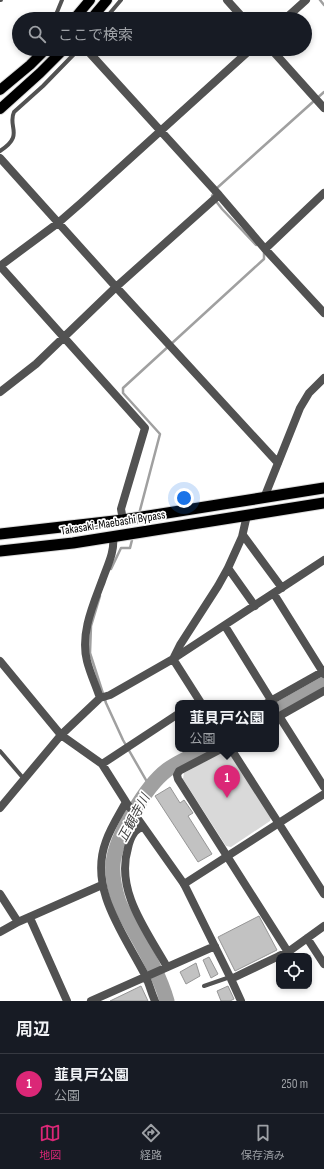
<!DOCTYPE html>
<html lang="ja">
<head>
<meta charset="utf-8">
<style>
	body { margin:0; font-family:"Sofia Sans Condensed","Noto Sans JP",sans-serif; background:#20242c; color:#f1f3f6 }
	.controls { position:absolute; right:12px; bottom:12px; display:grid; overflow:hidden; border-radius:8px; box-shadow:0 2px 6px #0003 }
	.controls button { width:36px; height:36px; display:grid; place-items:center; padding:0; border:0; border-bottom:1px solid #363941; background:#171b24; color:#f1f3f6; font:20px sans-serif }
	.you { position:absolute; left:184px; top:498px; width:14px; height:14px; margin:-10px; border:3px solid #fff; border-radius:50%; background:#1a73e8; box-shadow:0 0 0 6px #1a73e833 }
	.badge { display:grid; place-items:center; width:26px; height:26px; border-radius:50%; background:#db2777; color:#fff; font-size:13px; font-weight:700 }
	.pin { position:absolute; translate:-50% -33px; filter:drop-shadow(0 1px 2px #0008) }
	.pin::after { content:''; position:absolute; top:21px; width:14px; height:12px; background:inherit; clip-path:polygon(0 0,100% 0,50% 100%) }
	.popup { position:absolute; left:175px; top:700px; width:104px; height:52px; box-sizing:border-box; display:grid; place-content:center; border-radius:8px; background:#171b24; filter:drop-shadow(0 1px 3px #0005); font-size:13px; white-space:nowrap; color:#9ea1a6 }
	.popup b { font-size:15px; color:#f1f3f6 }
	.popup::after { content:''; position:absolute; left:50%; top:100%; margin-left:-8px; border:8px solid transparent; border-top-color:#171b24 }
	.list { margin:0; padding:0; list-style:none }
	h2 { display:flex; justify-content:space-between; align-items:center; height:52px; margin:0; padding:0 16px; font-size:17px }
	h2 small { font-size:13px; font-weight:400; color:#9ea1a6 }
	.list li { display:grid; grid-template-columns:26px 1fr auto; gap:12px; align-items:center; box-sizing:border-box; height:60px; padding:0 16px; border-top:1px solid #363941 }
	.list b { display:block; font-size:15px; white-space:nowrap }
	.list p { margin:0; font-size:13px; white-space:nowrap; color:#9ea1a6 }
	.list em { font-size:13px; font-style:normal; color:#9ea1a6 }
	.icon { flex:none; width:22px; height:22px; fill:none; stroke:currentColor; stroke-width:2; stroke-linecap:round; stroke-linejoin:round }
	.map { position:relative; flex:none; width:324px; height:1001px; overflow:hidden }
	.search { position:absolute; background:#171b24; box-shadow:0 2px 6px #0003; left:12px; right:12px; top:12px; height:44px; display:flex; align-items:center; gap:10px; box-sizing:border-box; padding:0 14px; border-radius:22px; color:#9ea1a6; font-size:15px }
	.sheet { height:112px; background:#171b24 }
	nav { display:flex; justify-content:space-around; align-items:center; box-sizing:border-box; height:56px; border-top:1px solid #363941; background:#171b24; font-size:11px; color:#9ea1a6 }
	nav a { display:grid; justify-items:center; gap:2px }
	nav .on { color:#db2777 }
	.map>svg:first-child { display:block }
	.green { fill:#d9d9d9 }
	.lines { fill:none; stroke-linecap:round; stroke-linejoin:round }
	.stream { stroke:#a0a0a0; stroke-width:2.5 }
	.river { stroke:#a0a0a0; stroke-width:15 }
	.building { fill:#c2c2c2; stroke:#969696 }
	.primary-casing { stroke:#dbdbdb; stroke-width:12 }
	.trunk-casing { stroke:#dbdbdb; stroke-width:13 }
	.service { stroke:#525252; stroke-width:4 }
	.minor { stroke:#525252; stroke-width:8 }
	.tertiary { stroke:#525252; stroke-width:8 }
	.primary { stroke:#000; stroke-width:10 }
	.trunk { stroke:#000; stroke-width:11 }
	.labels { text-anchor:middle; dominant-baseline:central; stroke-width:3.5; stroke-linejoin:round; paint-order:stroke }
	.street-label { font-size:12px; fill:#000; stroke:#fff }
	.water-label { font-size:13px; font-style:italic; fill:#414141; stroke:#fff }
</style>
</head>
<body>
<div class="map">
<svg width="324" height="1001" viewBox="0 0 324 1001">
	<rect width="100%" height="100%" fill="#fff"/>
	<!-- green -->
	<path class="green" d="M224,751L229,752L271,817L270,821L231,847L226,846L183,779L184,773Z"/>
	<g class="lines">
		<!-- stream -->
		<path class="stream" d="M320,0L324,5
			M256,245L222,209L212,196L217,188L324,92
			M139,514L160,434L123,393V388L264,259V253
			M111,569L121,548H130L133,536
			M100,596L91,626L90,653L106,703L123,740L150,787"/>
		<!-- river -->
		<path class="river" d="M276,711L324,684
			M167,1001C160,976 146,952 133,929C129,921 123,912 119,902C115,890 112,877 113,864C115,837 146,786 167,770C179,761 194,755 208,749"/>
	</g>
	<!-- building -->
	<path class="building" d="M170,787L180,803L184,800L193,813L188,816L212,854L198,862L155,796Z
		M259,916L277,950L235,971L218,937Z
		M209,957L218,974L211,978L203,960Z
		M196,963L200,976L186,984L180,972Z
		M141,986L148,1001H110Z
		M228,986L234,999L230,1001H221L217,991Z"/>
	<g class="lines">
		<!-- primary casing -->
		<g class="primary-casing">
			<path id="primary" d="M74,19L90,0
				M91,19L107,0
				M0,90L30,65L46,49
				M0,109L40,73L64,49"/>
		</g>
		<!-- trunk casing -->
		<g class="trunk-casing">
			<path id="trunk" d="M0,534L123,520L324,488
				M0,551L73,543L324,503"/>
		</g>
		<!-- service -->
		<path class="service" d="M0,0H1
			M55,17L62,0
			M105,19L121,0
			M0,151C25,135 7,127 14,112L43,86L79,49
			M0,751L24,779
			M204,986L230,977"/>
		<!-- minor -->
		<path class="minor" d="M227,0L244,19
			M55,17L58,19
			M285,19L306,0
			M86,49L219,195L265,249L324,313
			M271,49L324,108
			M0,158L116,287L278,463
			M265,249L324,193
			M0,266L58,223L81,203L251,49
			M0,266L145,428L121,509L123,520
			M0,392L36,364L116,287L219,195
			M264,498L300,408L309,393L324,378
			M243,535L282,588
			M228,568L255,606
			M274,594L324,674
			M225,626L271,700
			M0,661L61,735L102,764L126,802L184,884L231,979L241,1001
			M100,698C96,686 90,673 87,661C80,634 93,605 102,581C107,566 115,552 113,537
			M201,703L173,659L180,645L218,586L228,568L242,537L247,515
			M267,703L324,671
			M279,716L324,787
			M276,718L324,691
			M221,749L179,771L177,775L178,779L288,952
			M231,749L324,894
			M102,764L178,714
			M126,802C119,815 111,827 106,841C88,889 124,934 145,975C149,983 151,992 155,1001
			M0,808L61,735L100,698L110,695L173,659L324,560
			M143,826C140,828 136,830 134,833C131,837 129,843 128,848C115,891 147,931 167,967
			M0,894L18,922
			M30,918L67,1001
			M0,932L18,922L102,885
			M307,938L324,964
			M279,956L288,952L324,926
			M231,979L279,956
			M91,1001L215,946"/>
		<!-- tertiary -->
		<path class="tertiary" d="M184,884L324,794"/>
		<!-- primary -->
		<use href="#primary" class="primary"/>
		<!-- trunk -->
		<use href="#trunk" class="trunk"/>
	</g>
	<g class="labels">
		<!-- street labels -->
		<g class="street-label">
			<text transform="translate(113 523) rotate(-9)">Takasaki-Maebashi Bypass</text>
		</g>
		<!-- water labels -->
		<g class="water-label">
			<text transform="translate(134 818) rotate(-62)">正観寺川</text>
		</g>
	</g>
</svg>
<div class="controls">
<button><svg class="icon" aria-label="locate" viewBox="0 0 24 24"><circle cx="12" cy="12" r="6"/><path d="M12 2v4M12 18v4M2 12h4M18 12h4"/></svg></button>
</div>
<div class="you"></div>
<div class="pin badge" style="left:227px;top:798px">1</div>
<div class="popup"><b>韮貝戸公園</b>公園</div>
<div class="search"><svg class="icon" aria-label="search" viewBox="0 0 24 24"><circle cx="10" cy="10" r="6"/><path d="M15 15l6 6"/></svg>ここで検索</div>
</div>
<section class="sheet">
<h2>周辺<small></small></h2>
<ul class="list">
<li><span class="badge">1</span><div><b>韮貝戸公園</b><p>公園</p></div><em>250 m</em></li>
</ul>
</section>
<nav>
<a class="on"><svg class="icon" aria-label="map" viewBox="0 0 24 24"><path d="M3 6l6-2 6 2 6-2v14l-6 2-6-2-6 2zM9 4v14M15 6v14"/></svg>地図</a>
<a><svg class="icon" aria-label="directions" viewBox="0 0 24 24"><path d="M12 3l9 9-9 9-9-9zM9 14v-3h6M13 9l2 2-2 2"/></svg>経路</a>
<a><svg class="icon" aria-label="saved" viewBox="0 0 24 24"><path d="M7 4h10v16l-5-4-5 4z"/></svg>保存済み</a>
</nav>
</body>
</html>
